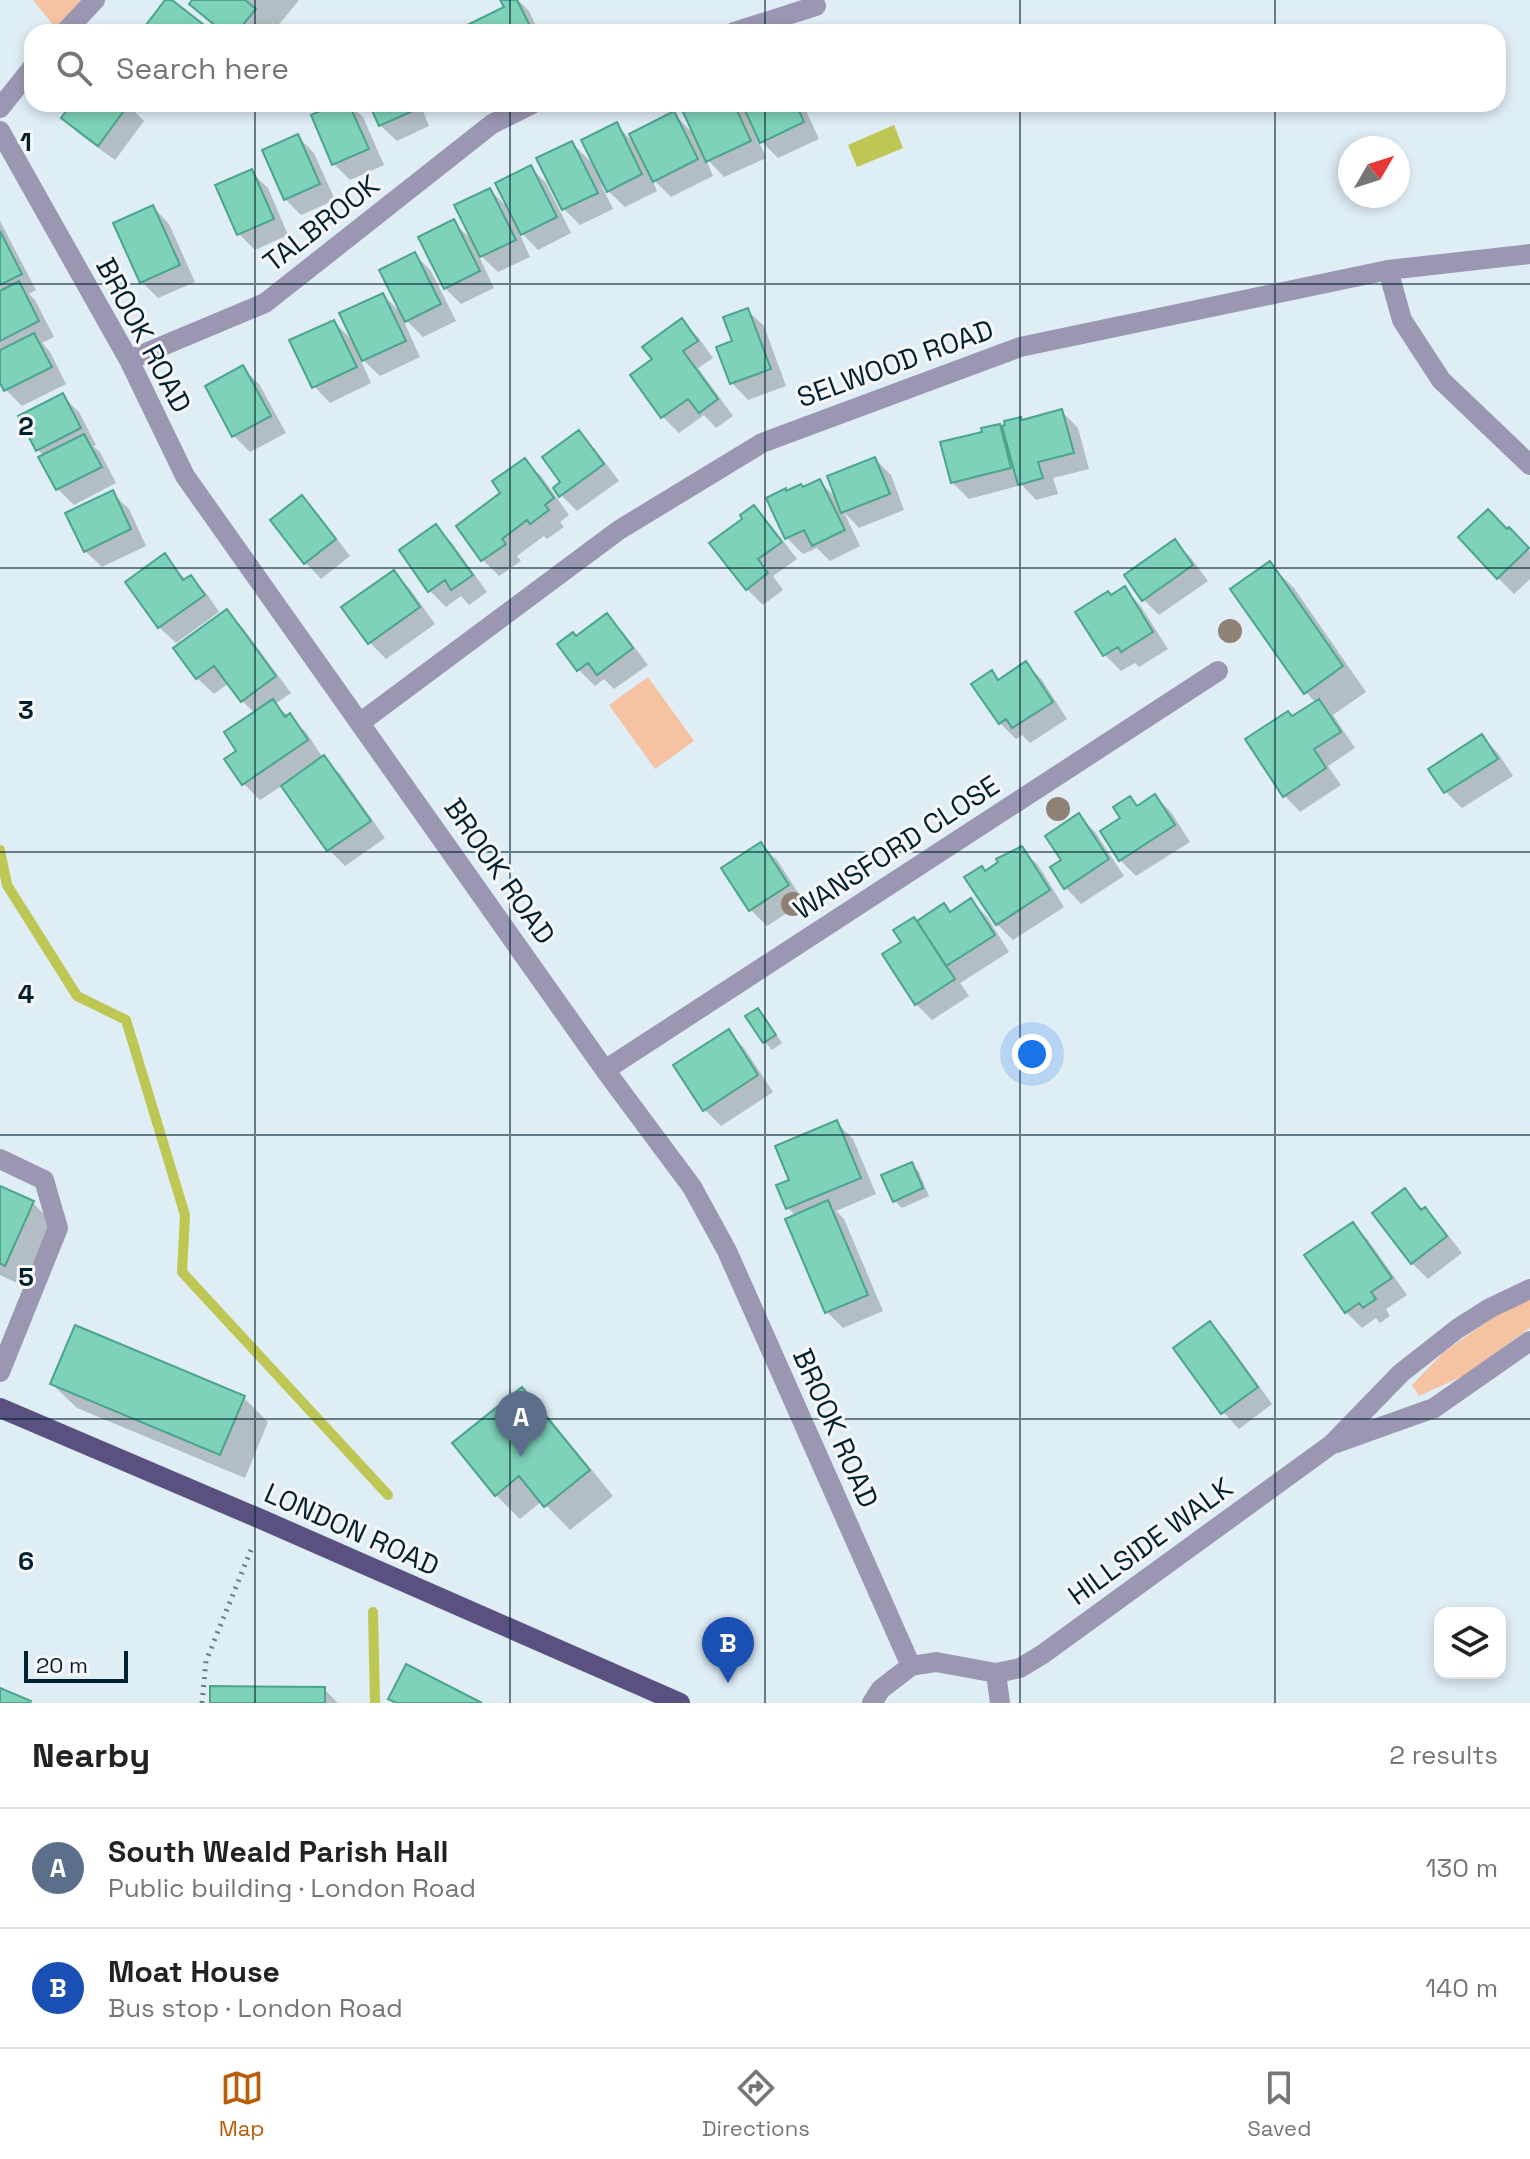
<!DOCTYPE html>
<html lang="en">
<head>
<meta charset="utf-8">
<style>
	body { margin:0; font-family:"Space Grotesk",sans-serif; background:#f2f2f2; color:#222 }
	.controls { position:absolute; right:24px; bottom:24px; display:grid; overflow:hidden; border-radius:16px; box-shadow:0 4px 12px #0003 }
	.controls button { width:72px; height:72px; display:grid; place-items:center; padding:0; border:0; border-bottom:2px solid #e0e0e0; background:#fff; color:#222; font:40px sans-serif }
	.compass { position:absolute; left:1338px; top:136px; width:72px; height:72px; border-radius:50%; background:#fff; box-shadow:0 4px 12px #0003; rotate:51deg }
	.scale { position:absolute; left:24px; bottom:20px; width:104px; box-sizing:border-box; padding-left:8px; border:4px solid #022130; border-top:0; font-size:22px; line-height:28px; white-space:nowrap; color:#022130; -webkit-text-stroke:6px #f7f7f7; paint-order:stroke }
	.you { position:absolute; left:1032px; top:1054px; width:28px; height:28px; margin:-20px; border:6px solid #fff; border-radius:50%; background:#1a73e8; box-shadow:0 0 0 12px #1a73e833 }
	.badge { display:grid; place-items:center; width:52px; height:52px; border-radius:50%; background:#b95d08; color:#fff; font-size:26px; font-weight:700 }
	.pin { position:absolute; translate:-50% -66px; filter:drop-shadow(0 2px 4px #0008) }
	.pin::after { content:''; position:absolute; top:42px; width:28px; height:24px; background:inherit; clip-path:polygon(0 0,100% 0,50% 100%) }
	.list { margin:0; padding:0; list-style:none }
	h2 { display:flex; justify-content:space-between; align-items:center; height:104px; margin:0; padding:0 32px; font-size:34px }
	h2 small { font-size:26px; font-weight:400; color:#767676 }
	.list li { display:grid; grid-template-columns:52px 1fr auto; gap:24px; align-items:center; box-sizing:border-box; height:120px; padding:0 32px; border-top:2px solid #e0e0e0 }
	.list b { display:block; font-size:30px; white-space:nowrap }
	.list p { margin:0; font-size:26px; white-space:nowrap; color:#767676 }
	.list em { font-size:26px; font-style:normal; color:#767676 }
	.icon { flex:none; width:44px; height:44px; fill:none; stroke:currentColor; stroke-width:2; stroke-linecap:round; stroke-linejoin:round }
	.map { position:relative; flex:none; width:1530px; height:1703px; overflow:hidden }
	.search { position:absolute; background:#fff; box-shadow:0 4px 12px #0003; left:24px; right:24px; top:24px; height:88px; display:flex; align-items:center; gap:20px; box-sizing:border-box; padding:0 28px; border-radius:24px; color:#767676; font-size:30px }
	.sheet { height:344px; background:#fff }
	nav { display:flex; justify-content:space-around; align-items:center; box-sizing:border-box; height:112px; border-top:2px solid #e0e0e0; background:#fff; font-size:22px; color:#767676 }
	nav a { display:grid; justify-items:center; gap:4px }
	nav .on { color:#b95d08 }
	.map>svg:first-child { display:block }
	.green { fill:#f5c2a2 }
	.water { fill:#bec654 }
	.shadow { fill:#0003 }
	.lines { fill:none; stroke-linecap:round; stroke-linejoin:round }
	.stream { stroke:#bec654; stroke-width:10 }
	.building { fill:#7dd2b9; stroke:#4da48c; stroke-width:2 }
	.path { stroke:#667d89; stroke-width:5; stroke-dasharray:2 6; stroke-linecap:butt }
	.street { stroke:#9b96b2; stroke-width:20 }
	.primary { stroke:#5b5181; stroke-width:20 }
	.tree { fill:#908176 }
	.grid { fill:none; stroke:#022130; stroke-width:2; stroke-opacity:0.55 }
	.labels { text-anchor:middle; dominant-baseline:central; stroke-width:6; stroke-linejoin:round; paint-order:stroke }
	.street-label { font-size:28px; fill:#022130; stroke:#f7f7f7 }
	.grid-label { font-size:26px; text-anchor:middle; font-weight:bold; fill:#022130; stroke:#f7f7f7; stroke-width:6; stroke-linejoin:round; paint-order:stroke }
</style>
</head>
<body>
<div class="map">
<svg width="1530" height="1703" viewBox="0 0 1530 1703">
	<rect width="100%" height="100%" fill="#dfedf5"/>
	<!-- green -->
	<path class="green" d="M33,0H102L59,32Z
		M648,677L694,741L655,769L609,705Z
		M1530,1294V1328L1463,1376L1419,1396L1412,1385L1444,1352L1518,1299Z"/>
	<!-- water -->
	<path class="water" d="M894,125L903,148L857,167L848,145Z"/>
	<!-- shadow -->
	<path class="shadow" d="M194,0H299L277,27L273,23L266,32H223L191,3Z
		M502,0H518L529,11L539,32H458L506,8Z
		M74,104H127L144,121L115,160L79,134L63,118Z
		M340,104H349L363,117L384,165L350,180L334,164Z
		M371,104H420L429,126L397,141L380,125Z
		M438,104H454L443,109Z
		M707,104H737L748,115L744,104H803L819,139L778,158L757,137L766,158L724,177L705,157L713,176L671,197L651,177L657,191L625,207L601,184L613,209L580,225L564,209L539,159L572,143L595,166L616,125L635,144L674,114L696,136Z
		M298,137L314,153L335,200L301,215L285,199Z
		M530,167L546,183L571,233L538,250L517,228L530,257L498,272L477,252L494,288L461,304L445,288L453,222L474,242L490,190L510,210Z
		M251,172L268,188L288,235L255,250L239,234Z
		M153,207L169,224L195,282L158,298L142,282L116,224Z
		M0,221L36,290L29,294L35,300L54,337L42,343L50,352L66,384L22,406L6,390L0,378Z
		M415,255L431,271L456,321L423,337L401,315L420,357L380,376L359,356L371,383L330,403L314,386L334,322L354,342L383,295L404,316Z
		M747,310L764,326L786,386L748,400L732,383Z
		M681,321L698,337L713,358L698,368L733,416L716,428L704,415L679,433L663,417L633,375L655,359Z
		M243,368L259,384L286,433L250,452L234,436Z
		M62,396L79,412L96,445L93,446L100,452L116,483L74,505L58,489L44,456L38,450Z
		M1061,411L1078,428L1089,469L1053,478L1058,494L1036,500L1022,485L969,499L952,482L984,433L999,426L1006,433L1023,422Z
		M579,433L595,449L619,481L577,511L561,495Z
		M875,459L891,475L904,510L859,528L844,512L860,546L830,561L817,548L803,554L787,538L788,493L804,489L819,481L839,501Z
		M524,460L541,476L569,515L560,522L564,527L547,539L544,536L517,556L521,561L499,576L483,560L459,526L503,494Z
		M112,493L129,509L146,546L102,567L85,551Z
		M302,498L318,514L350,556L321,579L305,562Z
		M754,508L770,524L797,559L773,576L783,590L763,605L747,589L745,520Z
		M436,526L452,543L487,592L469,605L461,596L446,607L430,591Z
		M1509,530L1530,551V579L1514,594L1498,578Z
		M1175,542L1191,558L1208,581L1159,615L1143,599Z
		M164,556L186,580L191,577L207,594L219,612L176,643L159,627Z
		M1269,564L1294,588L1366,692L1333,715L1355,748L1328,766L1341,785L1300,812L1284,795L1293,718L1316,703L1306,692Z
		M394,573L410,589L435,624L386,659L370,643L344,608Z
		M1124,588L1140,605L1168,649L1139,667L1135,663L1121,671L1105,655L1078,612Z
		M227,612L243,628L291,693L275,704L306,732L323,758L340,774L385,838L345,866L329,850L283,785L260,800L244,784L227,760L239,752L255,713L242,701L229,683L214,694L197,678Z
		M607,616L623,632L648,665L614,689L604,679L595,686L579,670L560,644L576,638Z
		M1026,664L1042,680L1067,719L1030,743L1022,735L1016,739L1000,723L991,673L1000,681Z
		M1482,737L1498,753L1513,776L1462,808L1446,792L1431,769Z
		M1155,796L1171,812L1190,842L1136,876L1120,860L1123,818L1130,798L1139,807Z
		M1079,816L1095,832L1124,876L1081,904L1065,887L1064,861Z
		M761,844L777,860L804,902L767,926L751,910Z
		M1021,849L1038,865L1064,907L1013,940L997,924L986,873Z
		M971,901L987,917L1009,952L960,983L969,996L932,1020L916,1004L903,943L917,923L944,906L952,913Z
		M758,1010L765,1018L782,1043L772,1050L765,1042L748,1017Z
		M728,1032L744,1048L773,1092L721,1126L705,1110Z
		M837,1123L853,1139L876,1194L836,1211L844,1219L883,1311L843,1328L827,1312L787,1220L796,1216L788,1208Z
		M911,1164L919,1172L929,1196L902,1208L894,1200Z
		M0,1188L33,1203L57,1227L30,1289L0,1275Z
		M1404,1191L1441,1226L1462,1253L1428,1279L1412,1263Z
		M1352,1224L1368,1240L1407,1295L1386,1309L1390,1316L1380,1323L1376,1318L1362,1328L1346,1312Z
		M1209,1324L1226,1340L1272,1404L1239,1429L1223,1412Z
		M52,1384L244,1398L268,1422L245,1478L77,1408Z
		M522,1389L546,1414L613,1496L570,1530L542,1501L520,1519L496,1495Z
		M324,1689L338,1703H212Z"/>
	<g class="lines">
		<!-- stream -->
		<path class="stream" d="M0,850L7,885L77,996L126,1020L185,1215L182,1272L388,1495
			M373,1612L375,1703"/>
	</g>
	<!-- building -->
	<path class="building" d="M165,0H172L213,32H148L143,29Z
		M192,0H245L256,9L237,32H223L189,4Z
		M500,0H517L533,32H453L504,7Z
		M71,104H129L98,146L61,118Z
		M335,104H349L369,149L332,165L311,115Z
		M369,104H412L415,110L379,126Z
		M702,104H734L751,141L706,162L683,112Z
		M742,104H796L804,122L760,143Z
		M674,111L698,159L653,182L629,134Z
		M617,122L642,174L607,192L581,140Z
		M298,134L320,184L284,200L262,150Z
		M572,141L598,193L562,210L536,158Z
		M531,165L557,217L521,235L495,183Z
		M252,169L274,219L237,235L215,185Z
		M490,188L516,240L480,257L454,205Z
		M153,205L180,265L140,283L113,223Z
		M454,219L480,271L444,289L418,237Z
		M0,231L22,274L0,285Z
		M415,252L441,304L405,322L379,270Z
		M19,281L39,321L0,341V291Z
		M383,293L406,341L362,361L339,313Z
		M748,308L771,369L730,384L716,347L732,341L723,317Z
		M682,318L698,341L683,351L718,399L699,413L688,399L661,418L630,375L652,359L642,347Z
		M334,320L357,367L312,388L289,340Z
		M34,333L52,367L4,391L0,383V350Z
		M243,365L271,416L232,437L205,386Z
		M63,393L81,428L36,451L18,416Z
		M1062,409L1074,453L1038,462L1043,478L1018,485L1002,426L1005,425L1004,421L1021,417L1022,420Z
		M1000,424L1011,468L951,483L940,442L982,432L981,428Z
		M579,430L604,464L559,497L553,488L560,482L542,457Z
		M84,434L102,467L56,490L38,457Z
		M875,457L890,494L841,513L827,476Z
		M525,458L554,498L545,505L549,510L530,524L527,520L502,539L506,544L481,561L456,526L500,493L492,481Z
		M820,479L845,530L812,546L804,530L785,539L766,498L786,488V491L801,484L803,487Z
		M113,490L131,529L84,552L65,513Z
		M302,495L336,539L304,564L270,520Z
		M754,505L782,542L758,559L768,573L746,590L709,543L742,519L740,515Z
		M1488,509L1507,529L1509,527L1529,548L1497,579L1458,537Z
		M436,524L473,575L451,590L445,580L428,592L399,550Z
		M1175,539L1193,565L1142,601L1124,575Z
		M165,553L183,580L191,575L205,595L158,628L125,582Z
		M1270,561L1343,666L1304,694L1230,589Z
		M394,570L420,607L368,644L341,607Z
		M1125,586L1153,632L1121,652L1118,647L1103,656L1075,612L1108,591L1111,595Z
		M227,609L276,676L241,702L214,666L196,679L173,648Z
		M607,613L633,648L597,675L588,663L577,671L557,644L573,632L576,636Z
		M1026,661L1053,702L1012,728L1006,719L999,724L971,684L992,670L998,680Z
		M273,699L285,717L290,713L308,740L242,785L224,759L236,751L224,732Z
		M1319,699L1341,732L1314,749L1326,768L1283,797L1245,739L1288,711L1292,716Z
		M1482,734L1498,759L1444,793L1428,769Z
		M324,755L371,821L327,851L281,786Z
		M1155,794L1175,825L1119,861L1100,831L1120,818L1113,807L1130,796L1137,806Z
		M1079,813L1109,859L1064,889L1050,867L1061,860L1045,836Z
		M761,842L789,885L749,911L721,868Z
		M1022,846L1050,890L996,925L964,877L982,866L985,871L998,862L996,859Z
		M971,898L995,935L946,966L917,921L944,903L950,912Z
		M914,917L955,979L915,1005L882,954L901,942L893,930Z
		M758,1008L776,1035L763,1043L745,1016Z
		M729,1029L758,1075L703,1111L673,1065Z
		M837,1120L861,1178L786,1209L776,1185L789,1180L775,1146Z
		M912,1162L923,1188L893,1202L881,1175Z
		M0,1186L34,1201L5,1266L0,1263Z
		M1405,1188L1421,1210L1425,1207L1447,1236L1411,1264L1372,1213Z
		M828,1200L868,1295L825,1313L785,1219Z
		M1353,1222L1392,1278L1371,1292L1376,1299L1363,1308L1359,1303L1345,1313L1304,1255Z
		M1210,1321L1258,1387L1221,1414L1173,1348Z
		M75,1325L245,1396L220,1455L50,1384Z
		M522,1387L590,1470L544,1507L519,1476L495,1496L452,1443Z
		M406,1664L482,1703H396L388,1699Z
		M210,1686L325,1687V1703H210Z
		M0,1688L31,1701L30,1703H0Z"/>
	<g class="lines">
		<!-- path -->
		<path class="path" d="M202,1703L206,1661L253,1545"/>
		<!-- street -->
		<path class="street" d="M65,32L95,0
			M734,32L816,6
			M0,108L32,68
			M0,131L129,360L185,476L605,1070L692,1187L727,1251L911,1666L881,1689L872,1703
			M1388,270L1402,320L1441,380L1530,465
			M129,360L265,303L492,124L532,104
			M361,722L619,530L762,443L1020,347L1388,270L1530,254
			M605,1070L1218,671
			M0,1159L44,1180L58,1228L0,1372
			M1336,1443L1434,1408L1530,1341
			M911,1666L936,1662L996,1673L1000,1703
			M996,1673L1020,1668L1043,1654L1332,1444L1401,1373L1457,1329L1490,1308L1530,1289"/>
		<!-- primary -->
		<path class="primary" d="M0,1408L263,1520L680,1703"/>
	</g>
	<!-- trees -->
	<g class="tree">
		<circle cx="1230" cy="631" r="12"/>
		<circle cx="1058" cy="809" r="12"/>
		<circle cx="793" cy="904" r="12"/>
	</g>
	<!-- grid -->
	<path class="grid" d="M255,0V32M510,0V32M765,0V32M1020,0V32M1275,0V32M255,104V1703M510,104V1703M765,104V1703M1020,104V1703M1275,104V1703M0,284H1530M0,568H1530M0,852H1530M0,1135H1530M0,1419H1530"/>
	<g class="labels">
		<!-- street labels -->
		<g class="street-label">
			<text transform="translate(321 223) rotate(-38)">TALBROOK</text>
			<text transform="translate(144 335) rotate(62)">BROOK ROAD</text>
			<text transform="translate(895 363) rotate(-20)">SELWOOD ROAD</text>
			<text transform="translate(896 847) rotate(-33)">WANSFORD CLOSE</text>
			<text transform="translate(500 871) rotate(55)">BROOK ROAD</text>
			<text transform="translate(836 1428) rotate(66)">BROOK ROAD</text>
			<text transform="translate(352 1529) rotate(24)">LONDON ROAD</text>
			<text transform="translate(1150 1541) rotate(-36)">HILLSIDE WALK</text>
		</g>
	</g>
	<g class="grid-label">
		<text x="26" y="151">1</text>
		<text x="26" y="435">2</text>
		<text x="26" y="719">3</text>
		<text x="26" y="1003">4</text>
		<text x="26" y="1286">5</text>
		<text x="26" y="1570">6</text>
	</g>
</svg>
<div class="controls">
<button><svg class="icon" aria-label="layers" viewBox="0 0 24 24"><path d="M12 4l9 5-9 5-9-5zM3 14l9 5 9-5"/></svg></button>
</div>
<svg class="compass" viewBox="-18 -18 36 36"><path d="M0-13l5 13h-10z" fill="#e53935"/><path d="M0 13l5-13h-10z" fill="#767676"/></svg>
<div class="scale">20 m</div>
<div class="you"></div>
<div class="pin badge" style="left:521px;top:1457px;background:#5c6f8a">A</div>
<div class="pin badge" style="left:728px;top:1683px;background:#1a4fb4">B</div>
<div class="search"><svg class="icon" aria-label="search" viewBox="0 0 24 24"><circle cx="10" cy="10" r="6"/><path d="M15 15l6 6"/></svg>Search here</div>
</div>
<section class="sheet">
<h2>Nearby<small>2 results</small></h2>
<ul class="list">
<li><span class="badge" style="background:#5c6f8a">A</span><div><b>South Weald Parish Hall</b><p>Public building · London Road</p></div><em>130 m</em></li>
<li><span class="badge" style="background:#1a4fb4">B</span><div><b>Moat House</b><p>Bus stop · London Road</p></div><em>140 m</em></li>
</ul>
</section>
<nav>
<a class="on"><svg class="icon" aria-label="map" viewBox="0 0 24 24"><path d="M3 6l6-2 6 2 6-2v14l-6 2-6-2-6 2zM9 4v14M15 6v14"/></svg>Map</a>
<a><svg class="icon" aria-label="directions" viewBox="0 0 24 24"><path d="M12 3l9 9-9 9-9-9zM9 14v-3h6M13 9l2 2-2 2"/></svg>Directions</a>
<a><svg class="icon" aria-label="saved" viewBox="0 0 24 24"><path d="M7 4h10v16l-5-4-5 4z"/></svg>Saved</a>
</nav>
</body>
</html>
